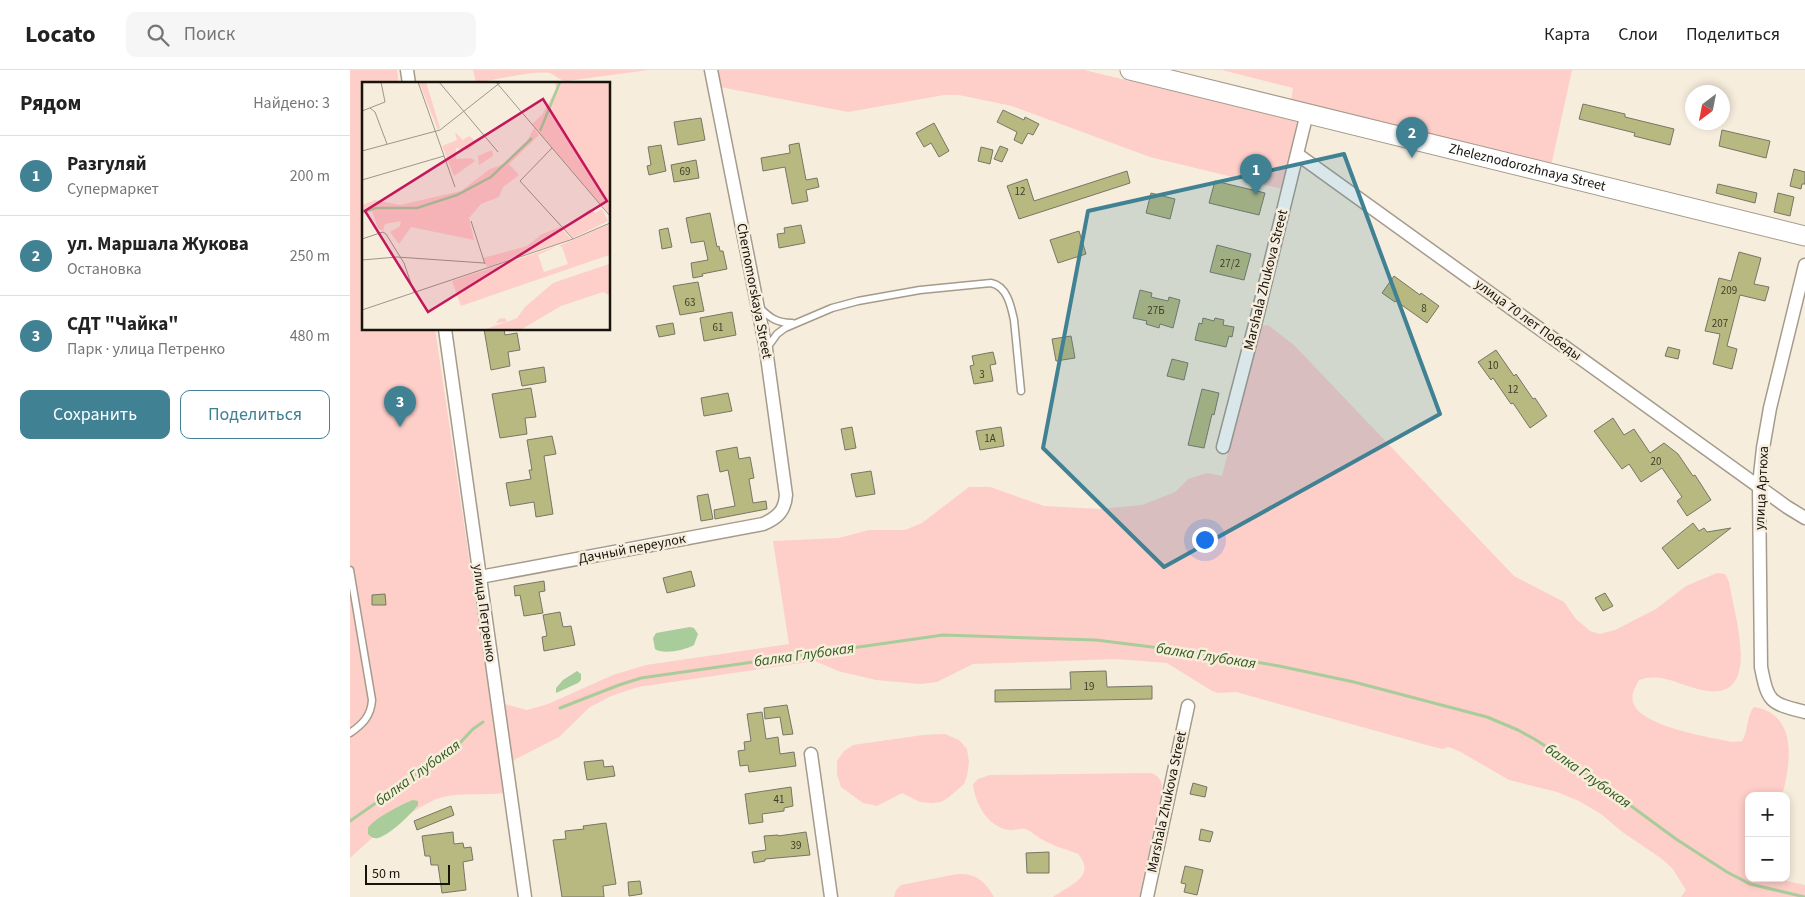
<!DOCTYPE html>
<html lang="ru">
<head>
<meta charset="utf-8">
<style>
	body { margin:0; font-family:"Source Sans 3",sans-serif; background:#f6f6f6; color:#222 }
	.controls { position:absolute; right:15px; bottom:15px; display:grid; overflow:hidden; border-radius:10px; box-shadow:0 2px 8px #0003 }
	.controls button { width:45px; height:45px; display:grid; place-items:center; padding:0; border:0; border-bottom:1px solid #e0e0e0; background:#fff; color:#222; font:25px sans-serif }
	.compass { position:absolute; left:1335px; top:15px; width:45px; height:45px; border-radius:50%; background:#fff; box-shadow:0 2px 8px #0003; rotate:212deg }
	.scale { position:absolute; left:15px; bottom:12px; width:85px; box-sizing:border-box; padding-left:5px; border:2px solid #17140e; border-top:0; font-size:14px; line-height:18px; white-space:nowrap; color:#17140e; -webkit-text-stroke:4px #f7eddd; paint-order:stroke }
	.you { position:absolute; left:854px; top:469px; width:18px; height:18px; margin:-12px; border:4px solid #fff; border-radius:50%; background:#1a73e8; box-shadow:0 0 0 8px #1a73e833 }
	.badge { display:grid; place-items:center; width:32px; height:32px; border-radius:50%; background:#408194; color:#fff; font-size:16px; font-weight:700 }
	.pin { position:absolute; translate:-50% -41px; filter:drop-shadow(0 1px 2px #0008) }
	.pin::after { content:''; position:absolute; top:26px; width:18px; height:15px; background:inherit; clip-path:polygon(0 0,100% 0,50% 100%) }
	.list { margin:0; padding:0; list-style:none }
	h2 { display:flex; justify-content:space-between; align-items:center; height:65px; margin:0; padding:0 20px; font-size:21px }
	h2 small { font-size:16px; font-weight:400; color:#767676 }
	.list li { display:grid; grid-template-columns:32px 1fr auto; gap:15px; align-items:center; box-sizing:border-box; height:80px; padding:0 20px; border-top:1px solid #e0e0e0 }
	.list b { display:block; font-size:19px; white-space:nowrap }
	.list p { margin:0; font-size:16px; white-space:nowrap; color:#767676 }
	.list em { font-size:16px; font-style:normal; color:#767676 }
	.actions { display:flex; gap:10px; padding:15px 20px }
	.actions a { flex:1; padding:11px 0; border:1px solid #408194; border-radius:10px; text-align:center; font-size:18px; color:#408194 }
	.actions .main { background:#408194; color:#fff }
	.icon { flex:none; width:28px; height:28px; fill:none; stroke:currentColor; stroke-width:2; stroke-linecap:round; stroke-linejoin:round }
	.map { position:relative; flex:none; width:1455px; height:827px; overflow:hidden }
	header { display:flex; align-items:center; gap:30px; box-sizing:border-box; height:70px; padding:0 25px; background:#fff; border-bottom:1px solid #e0e0e0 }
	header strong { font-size:24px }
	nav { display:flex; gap:28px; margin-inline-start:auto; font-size:18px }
	.search { width:350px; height:45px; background:#f6f6f6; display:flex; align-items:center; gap:12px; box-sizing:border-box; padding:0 18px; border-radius:10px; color:#767676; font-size:19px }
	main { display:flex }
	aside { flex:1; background:#fff }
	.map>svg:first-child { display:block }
	.green { fill:#fecec8 }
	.water { fill:#a9cc9b }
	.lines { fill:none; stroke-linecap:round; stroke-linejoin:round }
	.stream { stroke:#a9cc9b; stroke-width:3 }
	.building { fill:#b8b980; stroke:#767666 }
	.lane-casing { stroke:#a49b8c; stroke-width:9 }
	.street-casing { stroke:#a49b8c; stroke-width:15 }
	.secondary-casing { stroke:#a49b8c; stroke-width:21 }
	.lane { stroke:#fff; stroke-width:6 }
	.street { stroke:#fff; stroke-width:12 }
	.secondary { stroke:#fff; stroke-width:19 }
	.marked { fill:#408194; fill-opacity:0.2; stroke:#408194; stroke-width:4; stroke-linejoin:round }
	.labels { text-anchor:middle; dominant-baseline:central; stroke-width:5; stroke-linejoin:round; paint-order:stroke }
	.number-label { font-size:11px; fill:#3f3d2a }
	.street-label { font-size:14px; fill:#17140e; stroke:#f7eddd }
	.water-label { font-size:15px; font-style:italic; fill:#315c1a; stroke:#f7eddd }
	.inset-river { fill:none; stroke:#a9cc9b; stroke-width:2.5 }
	.inset-road { fill:none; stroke:#9d968a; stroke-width:1 }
	.view { fill:#c2185b; fill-opacity:0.15; stroke:#c2185b; stroke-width:2.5 }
	.inset-edge { fill:none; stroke:#17140e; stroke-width:2.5 }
</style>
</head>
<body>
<header>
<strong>Locato</strong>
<div class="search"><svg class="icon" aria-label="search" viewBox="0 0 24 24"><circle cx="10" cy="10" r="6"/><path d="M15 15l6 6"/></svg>Поиск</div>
<nav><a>Карта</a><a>Слои</a><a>Поделиться</a></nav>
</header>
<main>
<aside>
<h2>Рядом<small>Найдено: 3</small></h2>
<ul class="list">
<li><span class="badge">1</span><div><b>Разгуляй</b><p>Супермаркет</p></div><em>200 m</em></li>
<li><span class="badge">2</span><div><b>ул. Маршала Жукова</b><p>Остановка</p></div><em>250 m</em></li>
<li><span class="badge">3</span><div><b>СДТ &quot;Чайка&quot;</b><p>Парк · улица Петренко</p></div><em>480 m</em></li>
</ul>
<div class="actions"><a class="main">Сохранить</a><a>Поделиться</a></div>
</aside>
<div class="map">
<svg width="1455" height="827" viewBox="0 0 1455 827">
	<rect width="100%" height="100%" fill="#f7eddd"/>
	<!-- green -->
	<path class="green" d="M0,0H47L49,14H14V259H85L154,723C131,726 106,721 84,730C78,733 70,737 64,741C51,750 39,768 22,768L0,788Z
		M123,0H298L217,11C208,10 207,6 200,3C186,0 142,10 126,13Z
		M367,0H734L947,51L932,119L800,87L662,36L609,25H594L498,42L370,17Z
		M872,0H1222L1201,96L941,31L943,18Z
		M918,255L944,275L1164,506L1214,532L1226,549L1240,561L1250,564L1265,560L1306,539L1336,516L1367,503L1375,504L1379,512C1385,549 1416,640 1344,618C1324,612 1309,603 1289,610C1285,617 1281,624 1283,632C1290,657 1360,667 1382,672L1392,671C1399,660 1396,646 1404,637C1448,644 1441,693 1432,726H1399V808H1424L1455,815V827H1331L1336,820L1322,798L1312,789L1271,761L1251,744L1229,731L1207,722L1159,710L1109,681L1098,677L1093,679L1084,677L886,622L868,623L862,621L817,593L766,589L623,594L587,612L570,614L526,610L488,601L465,591L288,617L261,626L240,637L209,667L162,691L154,634L177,640L198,634L263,605L296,595L439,574L423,471L489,468L519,460H555L572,453L619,417H640L694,436L750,439L792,435L825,422L838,409L857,403L872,406L908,263L911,256Z
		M595,664L609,670L617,679L619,692L617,706L614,714L599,727L591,732L582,733L570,732L552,723L527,736L513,733L491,717L487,704V691L494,681L503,675L573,665Z
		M800,703C810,705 813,713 812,722L789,827H703C717,816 748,807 728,784C717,779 705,777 695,771C688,768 682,761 675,759C669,758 665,761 659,760C638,757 625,734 623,714L628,709L640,705Z
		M607,804C626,803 635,811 644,827H544L546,820L551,815Z"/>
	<!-- water -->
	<path class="water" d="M340,557L344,558L348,564L344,575C336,580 312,585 305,579L303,568L306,563Z
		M227,601L231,604V610L228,613L206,623V618L213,610Z
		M63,730L68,731V735C61,744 40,765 28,768C24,769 21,767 18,764V758C23,749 52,734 63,730Z"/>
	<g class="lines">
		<!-- stream -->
		<path class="stream" d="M210,638L269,615L291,608L593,565L746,570L858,584L929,596L1004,612L1137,647L1168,660L1186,670L1228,697L1326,769L1377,802L1400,814L1455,827
			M0,751L106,677L123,659L133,652"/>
	</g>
	<!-- building -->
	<path class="building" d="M1233,34L1275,44V47L1324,59L1320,75L1284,66L1285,63L1229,49Z
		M653,40L674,50L675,47L689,54L683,65L678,63L672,74L664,70L667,62L647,52Z
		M351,48L355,70L328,75L324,52Z
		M584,53L599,81L589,87L581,73L574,77L566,63Z
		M1372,60L1420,71L1416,88L1369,76Z
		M449,73L456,110L467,108L469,117L456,120L458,131L442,134L435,97L413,101L411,88L440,83L439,75Z
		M311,75L316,101L299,105L297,96L301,95L298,77Z
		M650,76L658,79L652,92L644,89Z
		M631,77L643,80L640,94L628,91Z
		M346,90L349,108L324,112L321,95Z
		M1444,99L1455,102V114H1452L1451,119L1440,116Z
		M777,101L780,113L669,149L657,116L677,109L684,131Z
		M865,111L915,123L909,145L859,133Z
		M1368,114L1407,123L1405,133L1366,123Z
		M801,123L825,129L820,149L796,143Z
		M1428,123L1444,127L1440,146L1424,142Z
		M360,143L367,177L369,176L370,181H373L377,199L352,204L353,206L343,208L341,193L358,190L354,171L341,173L336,148Z
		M451,155L455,173L429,178L427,164L435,163L434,158Z
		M318,158L322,177L312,179L309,160Z
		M729,161L736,184L708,193L700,170Z
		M867,175L901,184L894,210L860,202Z
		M1389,182L1411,188L1404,214L1419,217L1415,231L1390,225L1377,276L1387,279L1382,299L1363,294L1370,264L1355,261L1369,208L1381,211Z
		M1044,206L1070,225L1071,223L1089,236L1077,253L1046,231L1045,232L1032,223Z
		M348,212L354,241L330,245L323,216Z
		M790,220L802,223L801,227L818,231L819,227L830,230L823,258L810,254L809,258L796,254L797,251L783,248Z
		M382,242L386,265L354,271L350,248Z
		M853,248L864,251L865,248L874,250L873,255L884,257L882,267L879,266L876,277L845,270L849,253L852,254Z
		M323,253L325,264L309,267L306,256Z
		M134,259H154L155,265L167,263L170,280L158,282L160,296L141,300Z
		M721,266L725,288L706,291L702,269Z
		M1318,277L1330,280L1328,289L1315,286Z
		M1146,280L1164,306L1166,304L1183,329L1185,328L1197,346L1180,358L1163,333L1161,334L1143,308L1141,310L1128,292Z
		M643,282L646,294L640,295L643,311L624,314L620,296L624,295L622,286Z
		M822,289L838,293L834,310L817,306Z
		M194,297L196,312L172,316L169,301Z
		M181,318L186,347L175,348L177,364L150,368L142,324Z
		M852,319L869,323L864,345L862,344L854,378L838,375Z
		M378,323L382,341L354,346L351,328Z
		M1263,348L1274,365L1284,359L1300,383L1314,373L1328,384L1343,406L1345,405L1361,430L1337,446L1327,431L1332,427L1312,398L1291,412L1279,394L1272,399L1244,361Z
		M502,357L506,378L495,380L491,359Z
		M651,357L654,376L630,380L626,361Z
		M202,366L206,384L194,386L203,444L186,447L184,432L160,436L156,413L181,409L179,400H182L177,370Z
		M387,377L389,389L400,387L404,408L399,409L403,433L416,431L417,439L365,449L364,440L385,436L378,400L370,402L366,381Z
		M521,401L525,424L506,427L501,404Z
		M358,424L363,449L351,451L347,426Z
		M1343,453L1349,461L1354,458L1357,462L1381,458L1328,499L1312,478Z
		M341,501L345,516L317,523L313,508Z
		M194,511L195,521L189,522L193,543L174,546L170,525L165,526L164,516Z
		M1255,523L1263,536L1253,541L1245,528Z
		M35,524L36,535H22V525Z
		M210,542L213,557L221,556L225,575L194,581L192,567L197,566L193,545Z
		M756,601L757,617L802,616V629L645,632V620L721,619L720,602Z
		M437,635L443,664L433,665L430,647L415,649L414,638Z
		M412,642L416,669L428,667L430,684L444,682L446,696L399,702L398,695L390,696L388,681L395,680L394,672L401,671L397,644Z
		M253,690L254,697L263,696L265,706L237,710L234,692Z
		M843,713L857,717L855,727L840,724Z
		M441,717L443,736L434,738V741L412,744L413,752L399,754L395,724Z
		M101,736L104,745L67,760L64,751Z
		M256,753L266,814L253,816L254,827H212L203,770L216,769L215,761L234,759L233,756Z
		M851,759L863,762L860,772L849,770Z
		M103,762L104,774L113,773L114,778L121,777L123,790L113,792L116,820L92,823L88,795H81L80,786H75L72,766Z
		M456,762L460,785L415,789V791L404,793L402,782L416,780L414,766L428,765V766Z
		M699,782V803H677L676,783Z
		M835,796L853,800L847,825L834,822L836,814L831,813Z
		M290,811L292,824L279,826L278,812Z"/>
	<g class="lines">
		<!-- lane casing -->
		<g class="lane-casing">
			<path id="lane" d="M410,238C420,248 427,253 442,253
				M417,278L427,264L435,258L482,238L508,231L570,220L641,213C657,216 661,236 664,250L671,321
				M0,500L22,630C21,646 13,654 0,663"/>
		</g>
		<!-- street casing -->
		<g class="street-casing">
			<path id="street" d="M57,0L59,14
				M947,84L1437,437L1455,448
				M1455,195L1420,338L1413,378L1409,415L1411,597C1418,633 1420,633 1455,642
				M95,259L175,827
				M873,377L908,243L957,43
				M130,507L413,454C427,448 435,441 436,425L416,279L361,0
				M461,684L481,827
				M797,827L838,636"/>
		</g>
		<!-- secondary casing -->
		<g class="secondary-casing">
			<g id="secondary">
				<path id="s1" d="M780,0L1455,166"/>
			</g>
		</g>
		<!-- lane -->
		<use href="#lane" class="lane"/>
		<!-- street -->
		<use href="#street" class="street"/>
		<!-- secondary -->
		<use href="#secondary" class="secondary"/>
	</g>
	<!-- marked area -->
	<path class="marked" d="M994,84L1090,344L814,497L693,378L738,141Z"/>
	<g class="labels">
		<!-- number labels -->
		<g class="number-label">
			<text x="335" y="101">69</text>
			<text x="670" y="121">12</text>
			<text x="880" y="193">27/2</text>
			<text x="1379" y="220">209</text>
			<text x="340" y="232">63</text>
			<text x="1074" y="238">8</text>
			<text x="806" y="240">27Б</text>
			<text x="1370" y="253">207</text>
			<text x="368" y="257">61</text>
			<text x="1143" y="295">10</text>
			<text x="632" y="304">3</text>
			<text x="1163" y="319">12</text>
			<text x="640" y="368">1А</text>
			<text x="1306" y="391">20</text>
			<text x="739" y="616">19</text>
			<text x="429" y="729">41</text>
			<text x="446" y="775">39</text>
		</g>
		<!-- street labels -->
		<g class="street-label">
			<text stroke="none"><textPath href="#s1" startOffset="409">Zheleznodorozhnaya Street</textPath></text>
			<text transform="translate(916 210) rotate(-76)">Marshala Zhukova Street</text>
			<text transform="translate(404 221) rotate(79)">Chernomorskaya Street</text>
			<text transform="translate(1178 250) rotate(36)">улица 70 лет Победы</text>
			<text transform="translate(1412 418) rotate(-87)">улица Артюха</text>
			<text transform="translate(282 479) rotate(-11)">Дачный переулок</text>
			<text transform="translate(134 543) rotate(82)">улица Петренко</text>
			<text transform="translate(817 732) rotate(-78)">Marshala Zhukova Street</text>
		</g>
		<!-- water labels -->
		<g class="water-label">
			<text transform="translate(454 585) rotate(-8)">балка Глубокая</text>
			<text transform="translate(856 586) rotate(9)">балка Глубокая</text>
			<text transform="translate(68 703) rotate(-36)">балка Глубокая</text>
			<text transform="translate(1238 706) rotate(35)">балка Глубокая</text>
		</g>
	</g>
	<!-- overview -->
	<g transform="translate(12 12)">
		<rect width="248" height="248" fill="#f7eddd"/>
		<path d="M57,0H64L78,46L76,48ZM193,0H247V132L170,42L180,33L194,7ZM172,46L177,53L147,82L157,93L141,105L137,115L119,122L107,136L112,158L49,145L37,162L28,150L38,144L39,139L23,142L21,149L16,146L10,129L0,132V123L13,118L38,123L99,109L128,87L142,82L162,65ZM93,50L101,58L107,54L115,60L106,68L94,66V77L109,76L113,79L92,94L80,64L95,58ZM130,68L131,74L117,83L116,74ZM228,127L233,131L240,127L246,139L211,156L202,147ZM247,142V173L99,224L90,199L195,164L176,173L182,190L206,182L200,165L197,164ZM198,145L209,157L125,185L121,176L165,164L180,152ZM247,182V213L241,210L199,224L160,247H124L144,240L134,241L137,237L143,236L145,240L155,236L163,225L191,201Z" fill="#fecec8"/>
		<path class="inset-river" d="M178,49L198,0M0,130L14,126H55L95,113L129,95L170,56"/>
		<path class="inset-road" d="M56,0L93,105M77,0L136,70M134,0L248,134M8,26L13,30L25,62M0,29L23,20L19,0M190,66L158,99L211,157M0,69L78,48L139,0M0,98L82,74M109,139L123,182M0,157L21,150L24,152L42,181L52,210M0,178L35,175L122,181M0,228L211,157L248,141"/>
		<path class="view" d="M181,17L245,119L66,230L3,129Z"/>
		<rect width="248" height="248" class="inset-edge"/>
	</g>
</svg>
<div class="controls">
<button>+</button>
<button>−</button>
</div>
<svg class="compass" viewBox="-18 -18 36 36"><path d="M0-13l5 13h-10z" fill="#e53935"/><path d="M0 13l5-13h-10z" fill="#767676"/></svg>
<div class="scale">50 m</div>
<div class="you"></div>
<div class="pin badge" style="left:906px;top:125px">1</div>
<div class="pin badge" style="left:1062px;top:88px">2</div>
<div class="pin badge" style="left:50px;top:357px">3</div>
</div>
</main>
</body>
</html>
